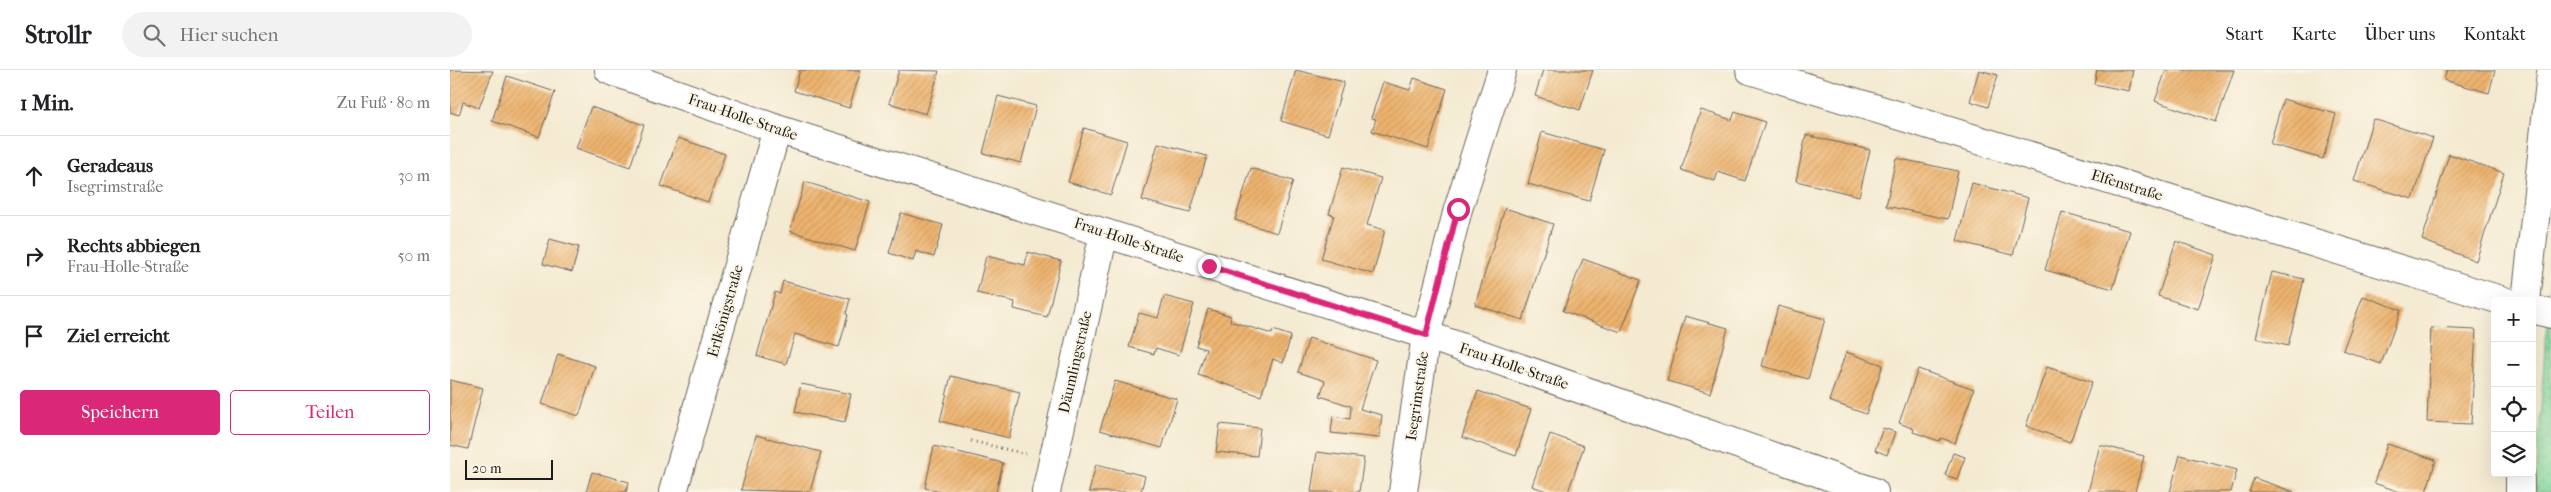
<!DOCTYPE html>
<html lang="de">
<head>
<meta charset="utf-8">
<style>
	body { margin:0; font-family:"IM FELL French Canon",serif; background:#f2f2f2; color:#202124 }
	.controls { position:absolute; right:15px; bottom:15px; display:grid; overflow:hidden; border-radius:5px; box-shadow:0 5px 20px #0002 }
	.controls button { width:45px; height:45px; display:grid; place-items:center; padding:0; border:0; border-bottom:1px solid #e0e0e0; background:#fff; color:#202124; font:25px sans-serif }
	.scale { position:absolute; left:15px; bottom:12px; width:88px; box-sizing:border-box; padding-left:5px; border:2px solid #1c1c1c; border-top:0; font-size:14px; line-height:18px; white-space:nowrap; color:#1c1c1c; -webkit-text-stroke:4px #fcf5e5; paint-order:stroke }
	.stop { position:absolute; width:15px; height:15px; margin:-11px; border:4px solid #db2777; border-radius:50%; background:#fff }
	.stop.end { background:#db2777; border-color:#fff; box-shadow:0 1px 5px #0008 }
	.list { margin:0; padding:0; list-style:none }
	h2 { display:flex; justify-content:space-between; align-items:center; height:65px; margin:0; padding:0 20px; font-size:21px }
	h2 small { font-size:16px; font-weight:400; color:#757577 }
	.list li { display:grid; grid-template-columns:32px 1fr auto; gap:15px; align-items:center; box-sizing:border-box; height:80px; padding:0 20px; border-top:1px solid #e0e0e0 }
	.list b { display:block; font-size:19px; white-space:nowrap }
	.list p { margin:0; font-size:16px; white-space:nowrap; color:#757577 }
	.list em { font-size:16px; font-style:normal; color:#757577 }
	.actions { display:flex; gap:10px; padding:15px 20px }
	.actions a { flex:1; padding:11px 0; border:1px solid #db2777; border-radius:5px; text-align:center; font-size:18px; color:#db2777 }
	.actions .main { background:#db2777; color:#fff }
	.icon { flex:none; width:28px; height:28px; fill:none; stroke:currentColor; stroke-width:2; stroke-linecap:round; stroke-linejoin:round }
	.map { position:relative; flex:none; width:2101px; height:422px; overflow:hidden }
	header { display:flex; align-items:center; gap:30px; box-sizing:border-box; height:70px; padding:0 25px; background:#fff; border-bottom:1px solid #e0e0e0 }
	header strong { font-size:24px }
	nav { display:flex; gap:28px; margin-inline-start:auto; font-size:18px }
	.search { width:350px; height:45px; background:#f2f2f2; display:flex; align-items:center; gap:12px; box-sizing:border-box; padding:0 18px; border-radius:28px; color:#757577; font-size:19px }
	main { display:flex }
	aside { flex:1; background:#fff }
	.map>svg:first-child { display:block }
	.park { fill:url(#park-dots); stroke:#507c5e }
	.building { fill:url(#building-hatch) }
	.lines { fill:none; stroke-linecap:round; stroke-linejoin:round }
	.minor-casing { stroke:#68645b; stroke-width:30 }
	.path { stroke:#68645b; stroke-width:3; stroke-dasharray:1 4; stroke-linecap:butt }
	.minor { stroke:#fff; stroke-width:28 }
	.route { stroke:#db2777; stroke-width:6 }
	.labels { text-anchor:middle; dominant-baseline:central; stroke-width:4; stroke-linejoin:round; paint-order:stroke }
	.street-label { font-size:15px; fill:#1c1c1c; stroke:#fcf5e5 }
</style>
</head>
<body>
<header>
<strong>Strollr</strong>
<div class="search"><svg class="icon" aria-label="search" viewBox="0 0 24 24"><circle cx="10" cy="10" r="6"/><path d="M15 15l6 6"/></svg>Hier suchen</div>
<nav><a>Start</a><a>Karte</a><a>Über uns</a><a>Kontakt</a></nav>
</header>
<main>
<aside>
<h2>1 Min.<small>Zu Fuß · 80 m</small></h2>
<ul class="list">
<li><svg class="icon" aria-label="ahead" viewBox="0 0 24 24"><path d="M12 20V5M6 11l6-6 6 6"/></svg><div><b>Geradeaus</b><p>Isegrimstraße</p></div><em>30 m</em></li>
<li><svg class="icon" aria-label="right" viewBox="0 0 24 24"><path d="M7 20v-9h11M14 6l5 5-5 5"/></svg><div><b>Rechts abbiegen</b><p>Frau-Holle-Straße</p></div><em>50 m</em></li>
<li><svg class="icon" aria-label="arrive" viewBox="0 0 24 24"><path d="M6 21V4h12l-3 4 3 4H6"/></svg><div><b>Ziel erreicht</b></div></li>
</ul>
<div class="actions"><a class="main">Speichern</a><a>Teilen</a></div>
</aside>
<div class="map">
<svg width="2101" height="422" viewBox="0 0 2101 422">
	<defs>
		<pattern id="park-dots" width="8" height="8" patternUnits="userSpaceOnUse" patternTransform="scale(1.25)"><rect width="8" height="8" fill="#85db9f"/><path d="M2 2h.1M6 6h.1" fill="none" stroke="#72bb88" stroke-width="1.8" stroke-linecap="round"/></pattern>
		<pattern id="building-hatch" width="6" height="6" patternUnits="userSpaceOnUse" patternTransform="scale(1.25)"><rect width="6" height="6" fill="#edb36e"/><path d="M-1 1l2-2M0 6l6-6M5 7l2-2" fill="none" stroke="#cb995f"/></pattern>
	</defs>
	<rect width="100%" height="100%" fill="#fcf5e5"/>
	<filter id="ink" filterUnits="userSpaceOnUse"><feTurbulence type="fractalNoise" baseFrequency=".02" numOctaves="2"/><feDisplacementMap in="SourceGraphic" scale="10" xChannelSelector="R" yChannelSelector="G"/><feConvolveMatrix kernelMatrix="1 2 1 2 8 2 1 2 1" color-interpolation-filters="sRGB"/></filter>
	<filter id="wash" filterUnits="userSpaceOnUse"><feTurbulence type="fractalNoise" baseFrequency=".0096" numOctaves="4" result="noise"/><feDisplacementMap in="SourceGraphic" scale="20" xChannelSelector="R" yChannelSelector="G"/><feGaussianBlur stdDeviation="1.12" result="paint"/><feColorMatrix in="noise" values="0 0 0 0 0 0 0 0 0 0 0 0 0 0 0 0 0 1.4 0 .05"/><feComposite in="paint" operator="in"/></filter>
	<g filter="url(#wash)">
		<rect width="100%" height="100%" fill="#f4ead1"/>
		<!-- park -->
		<path class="park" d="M2101,191V422H2085Z"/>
		<g id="blocks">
			<!-- building -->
			<path class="building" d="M0,0L43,1L29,38L13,32L9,45L0,42Z
				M350,0H411L399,38L344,21Z
				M449,0L489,1L476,44L439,33Z
				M846,0L894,12L878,65L831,51Z
				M1093,0H1143L1130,40L1085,26Z
				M1529,0L1548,5L1538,37L1520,31Z
				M1647,0H1683L1679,21L1644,14Z
				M1716,0H1784L1766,52L1705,31Z
				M1997,0H2045L2039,23L1994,10Z
				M57,6L105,22L89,67L42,51Z
				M964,8L997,19L978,79L922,61L926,49L921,48L933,12L960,20Z
				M548,26L586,36L571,93L533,83Z
				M1833,29L1886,44L1873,89L1820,74Z
				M141,37L194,55L180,97L126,78Z
				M1251,40L1282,50L1285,42L1315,52L1295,111L1268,102L1265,111L1231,100Z
				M1923,49L1983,68L1963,129L1904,111Z
				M634,58L677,71L661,125L618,112Z
				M1092,62L1154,80L1139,131L1078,114Z
				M1356,65L1420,80L1409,126L1346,111Z
				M228,68L275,84L258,132L211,116Z
				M708,73L757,86L740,143L692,130Z
				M1999,84L2054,103L2026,191L1972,170Z
				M1446,88L1508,101L1498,149L1436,136Z
				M893,97L931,108L917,155L935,160L923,204L871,189L884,145L879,144Z
				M801,98L843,111L827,163L785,150Z
				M355,112L420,132L405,181L340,161Z
				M1522,113L1578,128L1563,185L1507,171Z
				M1055,138L1103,154L1073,250L1025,235Z
				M1612,142L1680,161L1663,219L1595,200Z
				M451,143L493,155L484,187L466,181L463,191L439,183Z
				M100,169L129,177L122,202L93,194Z
				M1726,171L1766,185L1748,239L1708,226Z
				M578,182L611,191L597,247L564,239L565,232L527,223L536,186L575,195Z
				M1133,189L1191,210L1171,262L1113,241Z
				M1822,202L1854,209L1838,276L1806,268Z
				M333,211L400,229L396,244L398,245L389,277L345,264L336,294L307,286L325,222L330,224Z
				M714,226L744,234L729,285L706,278L704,284L679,277L689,243L708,248Z
				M1913,226L1951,240L1931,294L1893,280Z
				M1328,236L1375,249L1358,309L1312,296Z
				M758,239L781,246L780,251L822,264L823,260L841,266L833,293L823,289L811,326L748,305L756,279L746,276Z
				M1235,246L1278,258L1260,323L1217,311Z
				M1981,258L2026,260L2021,354L1977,352Z
				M859,268L926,290L910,339L932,345L929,368L881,363L883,346L900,349L901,336L870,326L875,311L848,302Z
				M1396,282L1433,295L1416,344L1379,331Z
				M108,284L145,296L129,346L92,334Z
				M1597,297L1642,312L1620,372L1576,356Z
				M1468,299L1524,319L1505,373L1491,368L1489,371L1463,362L1464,359L1449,353Z
				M501,306L570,322L559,368L490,351Z
				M0,310L33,318L18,379L0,375Z
				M665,311L727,329L712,378L650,360Z
				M351,314L401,324L395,352L345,342Z
				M1028,321L1081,339L1066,386L1012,367Z
				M770,354L810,358L807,386L766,382Z
				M1433,358L1445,362L1437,385L1425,380Z
				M1100,364L1134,376L1118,422H1099L1082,416Z
				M306,365L371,382L360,422L291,420Z
				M1937,374L1986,390L1976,422H1950L1924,413Z
				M1650,375L1694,386L1685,422H1638Z
				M484,376L553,393L546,422H491L475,418Z
				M867,382L914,388L909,422H861Z
				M1503,383L1515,387L1507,409L1495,405Z
				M1730,385L1787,400L1781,422H1720Z
				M646,394L695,406L691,422H639Z
				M142,402L179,412L176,422H136Z
				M1804,408L1844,422H1799Z"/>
		</g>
	</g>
	<g filter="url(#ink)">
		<use href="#blocks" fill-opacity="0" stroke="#68645b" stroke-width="1"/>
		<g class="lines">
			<!-- minor casing -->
			<g class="minor-casing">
				<path id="minor" d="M159,0L327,59L976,265L1424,422
					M1300,0L2054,231
					M2076,231L2101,3
					M2082,239L2101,244
					M223,422L327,59
					M596,422L654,163
					M953,422L976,265L1008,139L1052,0
					M2070,422V403"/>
			</g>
			<!-- path -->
			<path class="path" d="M521,371L576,384"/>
			<!-- minor -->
			<use href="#minor" class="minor"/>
		</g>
	</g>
	<g class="lines" filter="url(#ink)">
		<!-- route -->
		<path class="route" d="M759,196L976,265L1008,139"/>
	</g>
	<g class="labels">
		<!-- street labels -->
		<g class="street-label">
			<text transform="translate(293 47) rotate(19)">Frau-Holle-Straße</text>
			<text transform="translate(1677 115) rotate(17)">Elfenstraße</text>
			<text transform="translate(679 170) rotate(18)">Frau-Holle-Straße</text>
			<text transform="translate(275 241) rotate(-74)">Erlkönigstraße</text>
			<text transform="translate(625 292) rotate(-77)">Däumlingstraße</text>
			<text transform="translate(1064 296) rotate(19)">Frau-Holle-Straße</text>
			<text transform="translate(967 326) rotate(-82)">Isegrimstraße</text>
		</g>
	</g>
</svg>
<div class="controls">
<button>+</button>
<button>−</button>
<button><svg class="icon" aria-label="locate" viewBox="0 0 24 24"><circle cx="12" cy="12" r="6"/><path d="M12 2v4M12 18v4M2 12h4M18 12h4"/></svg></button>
<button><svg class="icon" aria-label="layers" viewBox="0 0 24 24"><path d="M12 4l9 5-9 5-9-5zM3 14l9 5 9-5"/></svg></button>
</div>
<div class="scale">20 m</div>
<div class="stop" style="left:1008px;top:139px"></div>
<div class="stop end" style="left:759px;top:196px"></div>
</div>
</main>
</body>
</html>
